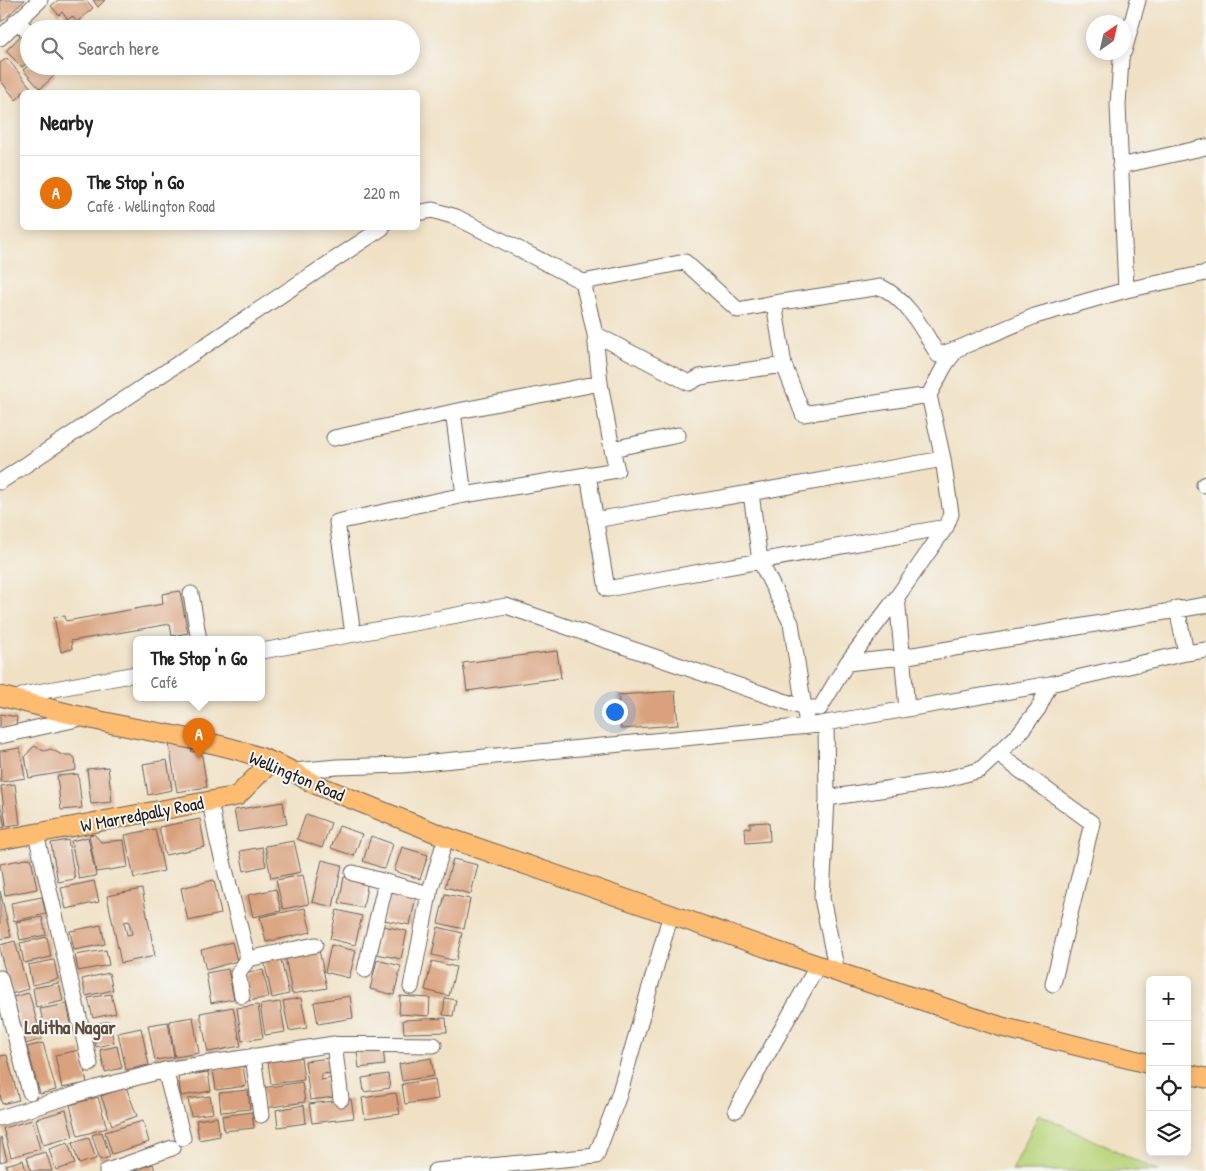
<!DOCTYPE html>
<html lang="en">
<head>
<meta charset="utf-8">
<style>
	body { margin:0; font-family:"Patrick Hand",sans-serif; background:#f6f6f6; color:#222 }
	.controls { position:absolute; right:15px; bottom:15px; display:grid; overflow:hidden; border-radius:8px; box-shadow:0 2px 12px #0003 }
	.controls button { width:45px; height:45px; display:grid; place-items:center; padding:0; border:0; border-bottom:1px solid #e0e0e0; background:#fff; color:#222; font:25px sans-serif }
	.compass { position:absolute; left:1086px; top:15px; width:45px; height:45px; border-radius:50%; background:#fff; box-shadow:0 2px 12px #0003; rotate:34deg }
	.you { position:absolute; left:614px; top:711px; width:18px; height:18px; margin:-12px; border:4px solid #fff; border-radius:50%; background:#1a73e8; box-shadow:0 0 0 8px #1a73e833 }
	.badge { display:grid; place-items:center; width:32px; height:32px; border-radius:50%; background:#c8321e; color:#fff; font-size:16px; font-weight:700 }
	.pin { position:absolute; translate:-50% -41px; filter:drop-shadow(0 1px 2px #0008) }
	.pin::after { content:''; position:absolute; top:26px; width:18px; height:15px; background:inherit; clip-path:polygon(0 0,100% 0,50% 100%) }
	.popup { position:absolute; left:133px; top:636px; width:132px; height:65px; box-sizing:border-box; display:grid; place-content:center; border-radius:8px; background:#fff; filter:drop-shadow(0 1px 4px #0005); font-size:16px; white-space:nowrap; color:#767676 }
	.popup b { font-size:19px; color:#222 }
	.popup::after { content:''; position:absolute; left:50%; top:100%; margin-left:-10px; border:10px solid transparent; border-top-color:#fff }
	.list { margin:0; padding:0; list-style:none }
	h2 { display:flex; justify-content:space-between; align-items:center; height:65px; margin:0; padding:0 20px; font-size:21px }
	h2 small { font-size:16px; font-weight:400; color:#767676 }
	.list li { display:grid; grid-template-columns:32px 1fr auto; gap:15px; align-items:center; box-sizing:border-box; height:75px; padding:0 20px; border-top:1px solid #e0e0e0 }
	.list b { display:block; font-size:19px; white-space:nowrap }
	.list p { margin:0; font-size:16px; white-space:nowrap; color:#767676 }
	.list em { font-size:16px; font-style:normal; color:#767676 }
	.icon { flex:none; width:28px; height:28px; fill:none; stroke:currentColor; stroke-width:2; stroke-linecap:round; stroke-linejoin:round }
	.map { position:relative; flex:none; width:1206px; height:1171px; overflow:hidden }
	.search { position:absolute; background:#fff; box-shadow:0 2px 12px #0003; left:20px; top:20px; width:400px; height:55px; display:flex; align-items:center; gap:12px; box-sizing:border-box; padding:0 18px; border-radius:28px; color:#767676; font-size:19px }
	.panel { position:absolute; background:#fff; box-shadow:0 2px 12px #0003; left:20px; top:90px; width:400px; height:140px; border-radius:8px }
	.map>svg:first-child { display:block }
	.green { fill:#bad57b; stroke:#6b784c }
	.building { fill:#d9a17d; fill-rule:evenodd }
	.lines { fill:none; stroke-linecap:round; stroke-linejoin:round }
	.minor-casing { stroke:#666157; stroke-width:17 }
	.major-casing { stroke:#666157; stroke-width:21 }
	.minor { stroke:#fff; stroke-width:15 }
	.major { stroke:#febc70; stroke-width:19 }
	.labels { text-anchor:middle; dominant-baseline:central; stroke-width:4; stroke-linejoin:round; paint-order:stroke }
	.street-label { font-size:18px; fill:#1c1c1c; stroke:#f6f6f2 }
	.neighbourhood-label { font-size:19px; font-weight:bold; fill:#5e4b3e; stroke:#f6f6f2 }
</style>
</head>
<body>
<div class="map">
<svg width="1206" height="1171" viewBox="0 0 1206 1171">
	<rect width="100%" height="100%" fill="#f6f6f2"/>
	<filter id="ink" filterUnits="userSpaceOnUse"><feTurbulence type="fractalNoise" baseFrequency=".02" numOctaves="2"/><feDisplacementMap in="SourceGraphic" scale="10" xChannelSelector="R" yChannelSelector="G"/><feConvolveMatrix kernelMatrix="1 2 1 2 8 2 1 2 1" color-interpolation-filters="sRGB"/></filter>
	<filter id="wash" filterUnits="userSpaceOnUse"><feTurbulence type="fractalNoise" baseFrequency=".0096" numOctaves="4" result="noise"/><feDisplacementMap in="SourceGraphic" scale="20" xChannelSelector="R" yChannelSelector="G"/><feGaussianBlur stdDeviation="1.12" result="paint"/><feColorMatrix in="noise" values="0 0 0 0 0 0 0 0 0 0 0 0 0 0 0 0 0 1.4 0 .05"/><feComposite in="paint" operator="in"/></filter>
	<g filter="url(#wash)">
		<rect width="100%" height="100%" fill="#f0e1c5"/>
		<!-- green -->
		<path class="green" d="M1039,1114L1158,1171H1012Z"/>
		<g id="blocks">
			<!-- building -->
			<path class="building" d="M0,0H25L1,22Z
				M58,0H86L93,8L77,22L72,16L68,20L62,12L59,15L51,6Z
				M93,0H105L98,7Z
				M23,33L29,39V61L22,67L6,51Z
				M7,58L31,88L22,92V94L16,100L0,80V63Z
				M28,66H47L55,75L40,89L23,70Z
				M180,591L188,633L172,636L170,624L71,641L72,649L61,652L54,617L65,616L66,621L163,604L162,594Z
				M557,651L561,678L467,691L463,663Z
				M675,691L678,725L621,729L618,695Z
				M0,714L17,717L16,726L0,728Z
				M169,744H187L188,749H191L192,752L201,750L207,787L177,792Z
				M34,746L44,751L51,749L62,755H71L75,758L76,770L29,778L25,756Z
				M20,748L25,778L1,782L0,751Z
				M167,760L172,790L148,795L143,764Z
				M108,767L112,802L91,804L87,769Z
				M78,774L82,808L61,810L57,776Z
				M15,784L20,824L6,826L1,786Z
				M283,802L287,824L238,832L234,810Z
				M0,804L5,827L0,828Z
				M306,814L331,823L322,848L297,839Z
				M200,819L205,847L165,855L159,827Z
				M769,822L770,841L746,843L745,828H750V823Z
				M339,826L362,834L354,856L331,848Z
				M155,829L164,871L134,878L125,835Z
				M94,834L101,842L124,840L128,867L96,872L89,835Z
				M371,836L393,844L385,869L363,861Z
				M88,837L96,876L79,879L71,841Z
				M68,840L75,879L58,882L51,843Z
				M294,841L301,872L271,878L265,846Z
				M262,847L266,866L244,871L240,851Z
				M402,847L428,855L420,879L394,871Z
				M31,858L37,889L5,895L0,864Z
				M453,859L478,865L471,894L445,887Z
				M322,860L342,865L333,907L312,902Z
				M303,875L309,904L283,909L276,880Z
				M344,877L368,881L363,908L339,903Z
				M214,880L221,914L188,921L181,888Z
				M94,881L99,902L66,909L61,888Z
				M142,889L155,956L121,963L107,896ZM129,921L132,934L127,935L124,922Z
				M276,889L281,911L253,917L248,895Z
				M0,891L11,937L0,939Z
				M389,891L416,896L410,925L384,920Z
				M445,894L470,899L464,929L438,923Z
				M42,897L46,914L14,921L11,903Z
				M305,908L311,932L266,942L260,917Z
				M337,910L362,916L355,945L330,939Z
				M42,917L46,935L20,940L16,922Z
				M101,925L105,944L74,950L70,931Z
				M383,926L407,931L401,959L377,954Z
				M438,927L462,933L456,961L432,955Z
				M47,937L51,957L24,963L20,943Z
				M15,941L28,989L11,994L0,952V945Z
				M232,942L237,961L206,970L201,950Z
				M331,945L356,951L349,978L325,972Z
				M106,950L109,965L78,971L75,955Z
				M319,950L327,988L292,994L285,956Z
				M280,956L289,994L272,998L264,960Z
				M54,960L58,979L32,985L28,965Z
				M377,960L401,966L394,995L370,989Z
				M432,961L456,967L449,996L425,990Z
				M228,969L234,999L211,1003L206,973Z
				M263,970L269,997L249,1001L243,974Z
				M109,973L113,990L86,996L82,979Z
				M59,983L63,1001L36,1007L33,988Z
				M29,993L42,1039L26,1044L13,997Z
				M111,994L116,1013L93,1018L88,998Z
				M350,996L353,1018L318,1024L314,1002Z
				M400,996L430,998L429,1016L399,1014Z
				M301,998L307,1028L289,1031L283,1001Z
				M445,998L456,1000L453,1016L443,1015Z
				M280,1002L285,1032L265,1035L260,1005Z
				M67,1004L71,1024L45,1029L40,1009Z
				M258,1005L263,1038L242,1041L237,1008Z
				M233,1007L241,1046L208,1052L200,1013Z
				M193,1017L199,1053L175,1057L169,1021Z
				M446,1018L447,1032L404,1033L403,1020Z
				M109,1021L114,1043L96,1047L91,1025Z
				M168,1022L174,1057L155,1060L148,1025Z
				M141,1028L149,1065L126,1070L118,1033Z
				M43,1043L56,1090L40,1094L27,1047Z
				M117,1046L122,1068L105,1072L100,1050Z
				M383,1049L385,1065L359,1068L357,1052Z
				M80,1050L87,1083L62,1088L55,1055Z
				M7,1055L19,1100L2,1104L0,1094V1056Z
				M301,1057L304,1080L271,1084L268,1062Z
				M330,1058L332,1073L321,1074V1080L333,1078L335,1097L310,1100L305,1061Z
				M431,1058L434,1076L402,1081L399,1064Z
				M243,1065L246,1086L216,1090L213,1069Z
				M208,1072L211,1091L181,1096L178,1077Z
				M388,1074L390,1088L364,1092L362,1078Z
				M435,1079L438,1099L405,1104L402,1084Z
				M302,1082L305,1102L265,1108L262,1088Z
				M126,1087L137,1116L112,1125L101,1096Z
				M248,1090L250,1109L221,1112L219,1093Z
				M396,1093L400,1114L365,1119L362,1098Z
				M210,1096L213,1113L191,1116L188,1099Z
				M98,1097L107,1128L78,1136L70,1105Z
				M351,1099L354,1118L312,1123L309,1104Z
				M304,1105L306,1123L278,1127L276,1110Z
				M66,1110L73,1137L43,1145L36,1119Z
				M252,1112L254,1128L224,1131L222,1116Z
				M217,1117L220,1136L199,1140L196,1120Z
				M32,1120L40,1149L11,1157L3,1128Z
				M143,1121L149,1142L112,1154L105,1132Z
				M102,1132L110,1157L100,1160L92,1135Z
				M1,1137L7,1160L0,1162V1138Z
				M89,1138L96,1159L79,1164L72,1143Z
				M68,1143L75,1164L56,1170L49,1149Z
				M46,1152L52,1171H31L27,1157Z
				M23,1160L26,1171H8L6,1165Z
				M153,1164L155,1171H134Z"/>
		</g>
	</g>
	<g filter="url(#ink)">
		<use href="#blocks" fill-opacity="0" stroke="#666157" stroke-width="1"/>
		<g class="lines">
			<!-- minor casing -->
			<g class="minor-casing">
				<path id="minor" d="M16,21L29,32
					M0,38L40,0
					M1124,51L1138,0
					M1123,52L1121,59L1118,105L1126,290
					M1120,166L1206,147
					M418,213L432,210L456,217L583,282L685,262L738,310L774,303L784,365L700,377L689,383L595,334L583,282
					M774,303L881,287C908,300 923,330 938,355L957,349L1035,316L1126,290L1206,273
					M595,334L600,383L612,449L678,435
					M784,365L803,414L929,395
					M453,412L464,495
					M334,438L453,412L600,383
					M588,474L607,589L946,527
					M0,482L382,228
					M1204,485L1206,484
					M595,520L943,459
					M191,594L199,640
					M897,597L907,709
					M1177,608L1186,653
					M353,634L337,522L464,495L617,470L612,449
					M262,651L506,606L804,708L791,623L760,561L751,493
					M847,663L902,657L1206,605
					M15,699L27,694L136,674
					M806,718L804,708H820L847,663L897,597L946,527L951,514L943,459L929,395L945,365L957,349
					M826,723L827,798L939,781L980,770L1017,736L1038,709L1050,684
					M0,736L82,718
					M998,754L1092,823L1053,984
					M294,771L337,767L402,765L809,726L1050,684L1186,653L1206,650
					M827,798L822,898L837,972
					M210,801L217,838L248,959L238,974L242,996
					M36,834L90,1064
					M353,873L429,894
					M248,959L315,945
					M365,970L386,882
					M0,978L30,1092
					M411,987L429,894L446,837
					M334,1044L341,1099
					M253,1056L261,1115
					M165,1070L183,1138
					M736,1110L818,965
					M0,1118L96,1088L165,1070L334,1044L434,1045
					M107,1171L172,1148
					M435,1171L596,1156L619,1095L671,914"/>
			</g>
			<!-- major casing -->
			<g class="major-casing">
				<path id="major" d="M0,696C40,706 79,717 119,725C182,738 258,746 312,783L446,837L837,972L1002,1027L1150,1064
					M0,840L237,796L271,762
					M1187,1074L1206,1078"/>
			</g>
			<!-- minor -->
			<use href="#minor" class="minor"/>
			<!-- major -->
			<use href="#major" class="major"/>
		</g>
	</g>
	<g class="labels">
		<!-- street labels -->
		<g class="street-label">
			<text transform="translate(297 776) rotate(23)">Wellington Road</text>
			<text transform="translate(142 814) rotate(-11)">W Marredpally Road</text>
		</g>
		<!-- neighbourhood labels -->
		<g class="neighbourhood-label">
			<text x="70" y="1027">Lalitha Nagar</text>
		</g>
	</g>
</svg>
<div class="controls">
<button>+</button>
<button>−</button>
<button><svg class="icon" aria-label="locate" viewBox="0 0 24 24"><circle cx="12" cy="12" r="6"/><path d="M12 2v4M12 18v4M2 12h4M18 12h4"/></svg></button>
<button><svg class="icon" aria-label="layers" viewBox="0 0 24 24"><path d="M12 4l9 5-9 5-9-5zM3 14l9 5 9-5"/></svg></button>
</div>
<svg class="compass" viewBox="-18 -18 36 36"><path d="M0-13l5 13h-10z" fill="#e53935"/><path d="M0 13l5-13h-10z" fill="#767676"/></svg>
<div class="you"></div>
<div class="pin badge" style="left:199px;top:759px;background:#e8710a">A</div>
<div class="popup"><b>The Stop 'n Go</b>Café</div>
<div class="search"><svg class="icon" aria-label="search" viewBox="0 0 24 24"><circle cx="10" cy="10" r="6"/><path d="M15 15l6 6"/></svg>Search here</div>
<section class="panel">
<h2>Nearby<small></small></h2>
<ul class="list">
<li><span class="badge" style="background:#e8710a">A</span><div><b>The Stop 'n Go</b><p>Café · Wellington Road</p></div><em>220 m</em></li>
</ul>
</section>
</div>
</body>
</html>
